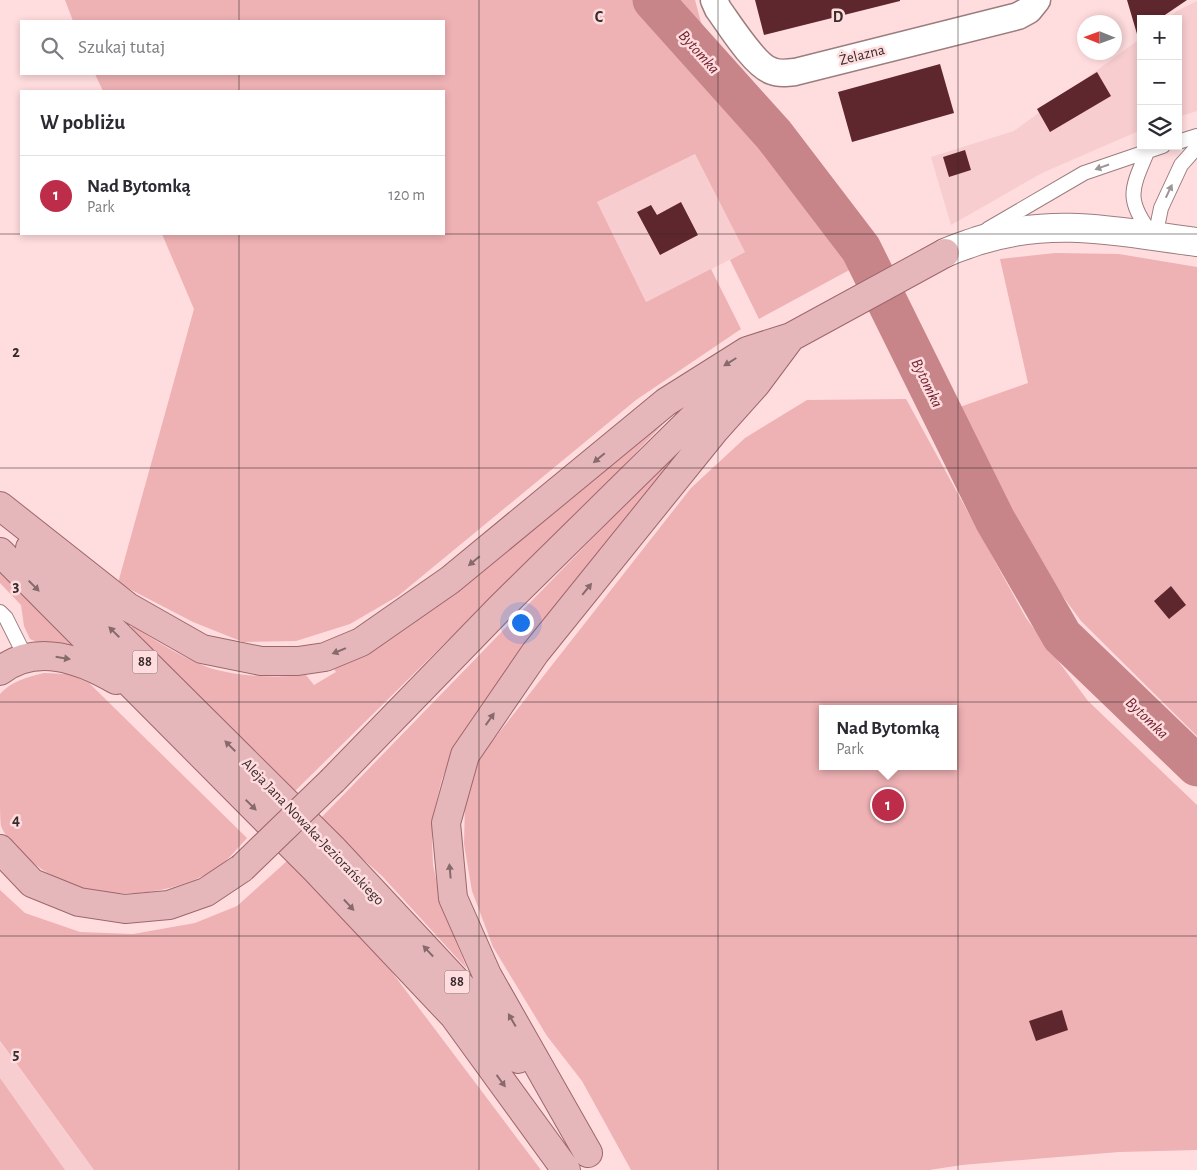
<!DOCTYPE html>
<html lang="pl">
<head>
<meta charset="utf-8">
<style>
	body { margin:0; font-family:"Alegreya Sans",sans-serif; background:#f2f2f3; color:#2b2b33 }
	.controls { position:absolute; right:15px; top:15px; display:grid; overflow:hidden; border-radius:0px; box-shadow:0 2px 8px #0003 }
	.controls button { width:45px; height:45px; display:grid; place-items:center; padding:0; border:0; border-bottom:1px solid #e1e1e2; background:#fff; color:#2b2b33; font:25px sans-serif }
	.compass { position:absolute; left:1077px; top:15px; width:45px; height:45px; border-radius:50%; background:#fff; box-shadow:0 2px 8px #0003; rotate:271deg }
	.you { position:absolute; left:520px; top:622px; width:18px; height:18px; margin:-12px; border:4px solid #fff; border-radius:50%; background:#1a73e8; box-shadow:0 0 0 8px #1a73e833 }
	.badge { display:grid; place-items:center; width:32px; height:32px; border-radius:50%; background:#bd2d4a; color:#fff; font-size:16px; font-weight:700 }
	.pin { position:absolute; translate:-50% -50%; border:2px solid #fff; box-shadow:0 1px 5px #0006 }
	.popup { position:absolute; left:819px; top:705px; width:138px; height:65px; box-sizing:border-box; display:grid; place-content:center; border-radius:0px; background:#fff; filter:drop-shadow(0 1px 4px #0005); font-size:16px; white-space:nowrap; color:#7c7c81 }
	.popup b { font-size:19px; color:#2b2b33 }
	.popup::after { content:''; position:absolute; left:50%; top:100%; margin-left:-10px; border:10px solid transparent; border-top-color:#fff }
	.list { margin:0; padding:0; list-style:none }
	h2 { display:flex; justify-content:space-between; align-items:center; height:65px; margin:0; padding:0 20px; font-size:21px }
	h2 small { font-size:16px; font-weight:400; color:#7c7c81 }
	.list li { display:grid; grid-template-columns:32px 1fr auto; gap:15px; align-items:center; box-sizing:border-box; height:80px; padding:0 20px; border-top:1px solid #e1e1e2 }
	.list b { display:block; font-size:19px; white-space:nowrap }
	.list p { margin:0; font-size:16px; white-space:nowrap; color:#7c7c81 }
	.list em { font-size:16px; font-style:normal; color:#7c7c81 }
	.icon { flex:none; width:28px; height:28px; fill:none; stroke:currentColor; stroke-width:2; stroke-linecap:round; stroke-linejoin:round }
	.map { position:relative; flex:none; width:1197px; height:1170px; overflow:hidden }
	.search { position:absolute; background:#fff; box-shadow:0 2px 8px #0003; left:20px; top:20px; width:425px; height:55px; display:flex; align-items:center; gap:12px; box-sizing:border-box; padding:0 18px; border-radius:0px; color:#7c7c81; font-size:19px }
	.panel { position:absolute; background:#fff; box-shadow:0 2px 8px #0003; left:20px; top:90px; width:425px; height:145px; border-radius:0px }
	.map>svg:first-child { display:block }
	.built { fill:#f7cdcf }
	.green { fill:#eeb1b4; fill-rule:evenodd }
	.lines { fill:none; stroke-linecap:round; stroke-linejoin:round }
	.river { stroke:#c78589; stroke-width:41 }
	.building { fill:#5e262d }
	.service-casing { stroke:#9c7d7e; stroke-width:16 }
	.minor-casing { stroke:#9c7d7e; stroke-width:29 }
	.secondary-casing { stroke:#9c7d7e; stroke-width:30 }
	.primary-casing { stroke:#9d676b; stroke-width:30 }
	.service { stroke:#fff; stroke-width:14 }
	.minor { stroke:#fff; stroke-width:26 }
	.secondary { stroke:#fff; stroke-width:28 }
	.primary { stroke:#e5b7bb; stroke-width:28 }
	.primary-bridge-casing { stroke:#9d676b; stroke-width:30; stroke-linecap:butt }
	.primary-bridge { stroke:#e5b7bb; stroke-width:28 }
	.oneway { fill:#9c9596 }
	.oneway2 { fill:#866a6c }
	.grid { fill:none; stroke:#382b2c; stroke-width:1; stroke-opacity:0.55 }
	.labels { text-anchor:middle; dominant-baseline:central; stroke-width:5; stroke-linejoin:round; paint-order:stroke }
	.shield { fill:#ffdcde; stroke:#746061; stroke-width:1 }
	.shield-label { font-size:14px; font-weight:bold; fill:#382b2c }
	.street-label { font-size:15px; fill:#382b2c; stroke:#ffdcde }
	.water-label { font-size:16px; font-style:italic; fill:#6d1d2b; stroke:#ffdcde }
	.grid-label { font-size:16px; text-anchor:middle; font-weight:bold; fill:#382b2c; stroke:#ffdcde; stroke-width:5; stroke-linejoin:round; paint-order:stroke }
</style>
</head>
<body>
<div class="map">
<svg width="1197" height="1170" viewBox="0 0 1197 1170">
	<rect width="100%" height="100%" fill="#ffdcde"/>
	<!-- built -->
	<path class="built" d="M1197,1V111L1178,117V19H1167L1177,11Z
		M1141,38V130L1042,173L951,225L931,157L1014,131Z
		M695,154L745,252L646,302L597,202Z
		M0,1042L94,1170H65L0,1078Z"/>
	<!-- green -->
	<path class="green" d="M65,0H638L770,141L821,217L853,268L759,319L730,260L745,252L695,154L597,202L646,302L711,269L741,329L636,400L398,596L350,624L296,641L243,642L193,622L118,583L194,309L162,234H444V91H103L95,74H444V21H73Z
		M668,0H695L706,41Z
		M1055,253L1119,254L1197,267V736L1081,621L1036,560L957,408L1028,383L1000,259Z
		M906,399L1026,618L1088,701L1197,805V1150L1119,1152L962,1165L929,1170H631L582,1081L547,1036L493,947L472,891L464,844L465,802L480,757L691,488L745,438L807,400ZM823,709H953V766H823Z
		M661,421H666L598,492L295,791L129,630L130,627H134C156,641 178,655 202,665C231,677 275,678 306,675L314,685L336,672L334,669C362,657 386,643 411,625Z
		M688,443L643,503L470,723L454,747L442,779L434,811L432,842L433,865L442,907L467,969L382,876L319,820L684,444Z
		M0,570L77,648L41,644L30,639L24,626L21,605L0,583Z
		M44,673L68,674L89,683L247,838C239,847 224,864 215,870C155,903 76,904 24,855C16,847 5,837 1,826C0,818 0,804 0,796C0,762 0,728 0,694C12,681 27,677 44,673Z
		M287,861L382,959L541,1170H94L0,1041V890L25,913L80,932L133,934L195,923L237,906Z
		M0,1078L65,1170H0Z"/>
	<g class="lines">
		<!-- river -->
		<path class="river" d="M653,0L774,135L861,249L995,520L1062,636L1197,766"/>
	</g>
	<!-- building -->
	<path class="building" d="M755,0H900V1L764,35Z
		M1127,0H1187L1159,19H1141V32L1137,34Z
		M940,64L954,113L852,142L838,92Z
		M1097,72L1111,96L1050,132L1037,109Z
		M965,150L971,170L949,177L943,157Z
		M681,202L698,235L660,255L637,212L651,205L657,215Z
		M1171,586L1186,605L1169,619L1154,601Z
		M1062,1010L1068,1030L1036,1041L1029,1021Z"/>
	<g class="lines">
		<!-- service casing -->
		<g class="service-casing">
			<path id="service" d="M1178,142L1197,136
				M1148,150C1132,188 1124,199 1152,234
				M988,229L1084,173L1163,146
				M1155,237L1161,208L1181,165L1197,147
				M0,612L6,618L26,658"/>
		</g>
		<!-- minor casing -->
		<g class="minor-casing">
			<path id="minor" d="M714,0L718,9C729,24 755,66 772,71C779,74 787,73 795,72L1018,16L1029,10L1037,0"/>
		</g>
		<!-- secondary casing -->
		<g class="secondary-casing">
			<path id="secondary" d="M945,253C955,248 966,245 977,241C1054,216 1119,232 1197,242"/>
		</g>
		<!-- primary casing -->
		<g class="primary-casing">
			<path id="primary" d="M0,506L128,607L202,649L261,661H298L325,657L361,642L450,580L666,402L747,351L791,337
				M30,548L334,850L473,999L518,1059
				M0,552L316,870L454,1016L566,1170
				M0,671C36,643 80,659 116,680
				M333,780L500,608L697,414L791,337L945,253
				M0,849L32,883L79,902L125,909L169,905L206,892L242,868
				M588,1153L487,975L453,898L446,823L465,755L535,653L714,431L756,384L791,337"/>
		</g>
		<!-- service -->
		<use href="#service" class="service"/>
		<!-- minor -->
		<use href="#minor" class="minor"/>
		<!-- secondary -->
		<use href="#secondary" class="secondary"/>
		<!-- primary -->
		<use href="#primary" class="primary"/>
		<!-- primary-bridge casing -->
		<g class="primary-bridge-casing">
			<path id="primary-bridge" d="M242,868L333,780"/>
		</g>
		<!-- primary-bridge -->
		<use href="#primary-bridge" class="primary-bridge"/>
	</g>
	<!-- one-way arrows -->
	<defs><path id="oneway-solid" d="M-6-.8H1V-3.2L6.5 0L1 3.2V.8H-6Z" transform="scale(1.25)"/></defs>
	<g class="oneway">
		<use href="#oneway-solid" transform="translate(1102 167) rotate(161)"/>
		<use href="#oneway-solid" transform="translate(1169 191) rotate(-65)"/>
	</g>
	<g class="oneway2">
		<use href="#oneway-solid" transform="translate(730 362) rotate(148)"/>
		<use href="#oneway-solid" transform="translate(599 458) rotate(140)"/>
		<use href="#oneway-solid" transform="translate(474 561) rotate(140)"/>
		<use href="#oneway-solid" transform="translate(34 586) rotate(45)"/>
		<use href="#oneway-solid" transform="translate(587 589) rotate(-51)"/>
		<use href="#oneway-solid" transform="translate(114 632) rotate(-135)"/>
		<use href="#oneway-solid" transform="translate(339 651) rotate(158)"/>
		<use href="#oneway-solid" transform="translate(63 658) rotate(9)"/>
		<use href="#oneway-solid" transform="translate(490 719) rotate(-55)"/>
		<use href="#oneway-solid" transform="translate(230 746) rotate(-135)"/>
		<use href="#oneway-solid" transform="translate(251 805) rotate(45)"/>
		<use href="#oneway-solid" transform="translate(450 871) rotate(-95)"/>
		<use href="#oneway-solid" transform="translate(349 905) rotate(47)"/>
		<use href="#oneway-solid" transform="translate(428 951) rotate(-133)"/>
		<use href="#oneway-solid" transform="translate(512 1020) rotate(-120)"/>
		<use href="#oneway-solid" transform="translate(501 1081) rotate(54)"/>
	</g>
	<!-- grid -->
	<path class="grid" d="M239,0V21M479,0V1170M718,0V1170M958,0V1170M239,74V91M0,234H1197M239,234V1170M0,468H1197M0,702H1197M0,936H1197"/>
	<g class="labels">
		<!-- shield labels -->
		<g class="shield">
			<rect x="132.5" y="650.5" width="25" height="23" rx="4"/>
			<rect x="444.5" y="970.5" width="25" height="23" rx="4"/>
		</g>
		<g class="shield-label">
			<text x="145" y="662">88</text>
			<text x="457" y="982">88</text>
		</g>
		<!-- street labels -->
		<g class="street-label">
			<text transform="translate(862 55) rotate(-14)">Żelazna</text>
			<text transform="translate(313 832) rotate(46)">Aleja Jana Nowaka-Jeziorańskiego</text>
		</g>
		<!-- water labels -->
		<g class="water-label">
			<text transform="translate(699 52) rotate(48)">Bytomka</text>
			<text transform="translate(927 383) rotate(64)">Bytomka</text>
			<text transform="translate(1147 718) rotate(44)">Bytomka</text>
		</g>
	</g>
	<g class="grid-label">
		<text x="599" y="22">C</text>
		<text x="838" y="22">D</text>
		<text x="16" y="357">2</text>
		<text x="16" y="591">3</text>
		<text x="16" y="825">4</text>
		<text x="16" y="1059">5</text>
	</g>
</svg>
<div class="controls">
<button>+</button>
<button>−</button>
<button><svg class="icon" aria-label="layers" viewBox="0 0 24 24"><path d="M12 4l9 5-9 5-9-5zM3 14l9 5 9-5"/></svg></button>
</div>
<svg class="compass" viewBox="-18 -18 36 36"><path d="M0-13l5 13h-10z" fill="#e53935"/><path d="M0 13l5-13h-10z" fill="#7c7c81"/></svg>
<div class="you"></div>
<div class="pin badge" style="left:888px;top:805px">1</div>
<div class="popup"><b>Nad Bytomką</b>Park</div>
<div class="search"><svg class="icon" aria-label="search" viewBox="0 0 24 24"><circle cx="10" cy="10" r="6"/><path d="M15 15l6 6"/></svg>Szukaj tutaj</div>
<section class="panel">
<h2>W pobliżu<small></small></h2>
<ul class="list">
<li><span class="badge">1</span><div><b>Nad Bytomką</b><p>Park</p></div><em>120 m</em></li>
</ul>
</section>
</div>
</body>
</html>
